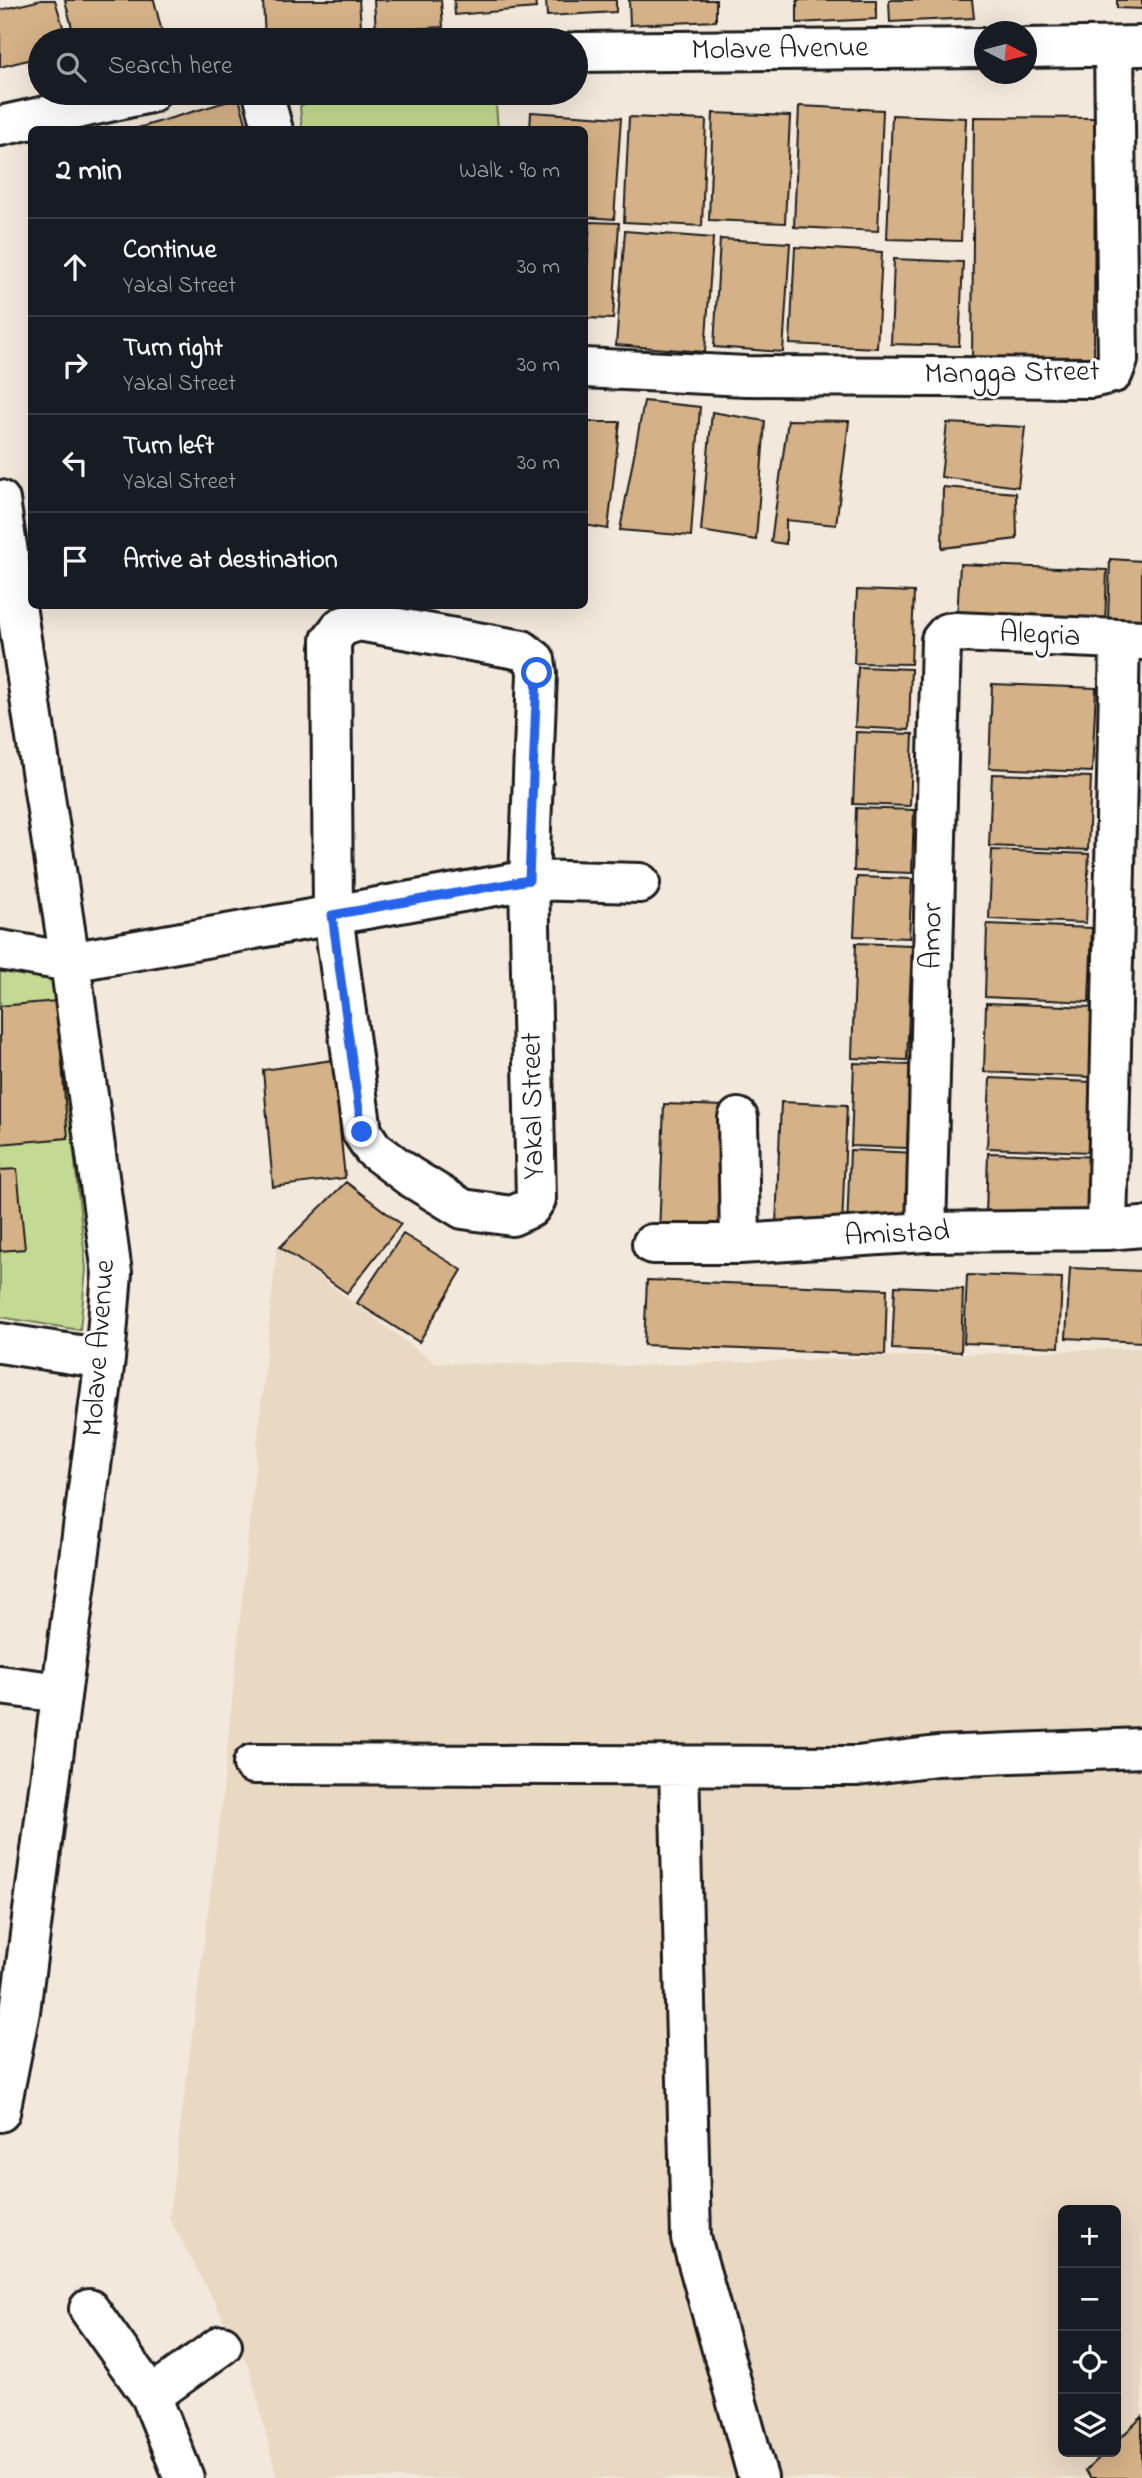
<!DOCTYPE html>
<html lang="en">
<head>
<meta charset="utf-8">
<style>
	body { margin:0; font-family:"Indie Flower",sans-serif; background:#242831; color:#f1f3f6 }
	.controls { position:absolute; right:21px; bottom:21px; display:grid; overflow:hidden; border-radius:10px; box-shadow:0 7px 28px #0002 }
	.controls button { width:63px; height:63px; display:grid; place-items:center; padding:0; border:0; border-bottom:2px solid #363941; background:#171b24; color:#f1f3f6; font:35px sans-serif }
	.compass { position:absolute; left:974px; top:21px; width:63px; height:63px; border-radius:50%; background:#171b24; box-shadow:0 7px 28px #0002; rotate:96deg }
	.stop { position:absolute; width:21px; height:21px; margin:-16px; border:5px solid #2563eb; border-radius:50%; background:#fff }
	.stop.end { background:#2563eb; border-color:#fff; box-shadow:0 2px 7px #0008 }
	.list { margin:0; padding:0; list-style:none }
	h2 { display:flex; justify-content:space-between; align-items:center; height:91px; margin:0; padding:0 28px; font-size:30px }
	h2 small { font-size:23px; font-weight:400; color:#9ea1a6 }
	.list li { display:grid; grid-template-columns:46px 1fr auto; gap:21px; align-items:center; box-sizing:border-box; height:98px; padding:0 28px; border-top:2px solid #363941 }
	.list b { display:block; font-size:26px; white-space:nowrap }
	.list p { margin:0; font-size:23px; white-space:nowrap; color:#9ea1a6 }
	.list em { font-size:23px; font-style:normal; color:#9ea1a6 }
	.icon { flex:none; width:38px; height:38px; fill:none; stroke:currentColor; stroke-width:2; stroke-linecap:round; stroke-linejoin:round }
	.map { position:relative; flex:none; width:1142px; height:2478px; overflow:hidden }
	.search { position:absolute; background:#171b24; box-shadow:0 7px 28px #0002; left:28px; top:28px; width:560px; height:77px; display:flex; align-items:center; gap:18px; box-sizing:border-box; padding:0 24px; border-radius:38px; color:#9ea1a6; font-size:26px }
	.panel { position:absolute; background:#171b24; box-shadow:0 7px 28px #0002; left:28px; top:126px; width:560px; height:483px; border-radius:10px }
	.map>svg:first-child { display:block }
	.built { fill:#e9d8c2; fill-rule:evenodd }
	.green { fill:#c2da91; stroke:#6f7b56; stroke-width:2 }
	.building { fill:#d4b186; stroke:#1c1c1c; stroke-width:2 }
	.lines { fill:none; stroke-linecap:round; stroke-linejoin:round }
	.minor-casing { stroke:#1c1c1c; stroke-width:44 }
	.minor { stroke:#fff; stroke-width:38 }
	.route { stroke:#2563eb; stroke-width:9 }
	.labels { text-anchor:middle; dominant-baseline:central; stroke-width:6; stroke-linejoin:round; paint-order:stroke }
	.street-label { font-size:30px; fill:#1c1c1c; stroke:#fff }
</style>
</head>
<body>
<div class="map">
<svg width="1142" height="2478" viewBox="0 0 1142 2478">
	<rect width="100%" height="100%" fill="#f2e8db"/>
	<filter id="ink" filterUnits="userSpaceOnUse"><feTurbulence type="fractalNoise" baseFrequency=".0143" numOctaves="2"/><feDisplacementMap in="SourceGraphic" scale="14" xChannelSelector="R" yChannelSelector="G"/><feConvolveMatrix kernelMatrix="1 2 1 2 8 2 1 2 1" color-interpolation-filters="sRGB"/></filter>
	<g filter="url(#ink)">
		<!-- built -->
		<path class="built" d="M277,1246L435,1363L634,1366L1142,1348V2478H277L250,2369L169,2217L222,1802ZM1063,2210H1116V2452H1063Z"/>
		<!-- green -->
		<path class="green" d="M328,93H495L498,129H302L300,106Z
			M0,970L56,978L86,1269L80,1330L0,1317Z"/>
		<!-- building -->
		<path class="building" d="M41,0H55L67,40H40V57L0,67V10Z
			M65,0H154L164,40H75Z
			M263,0H359L362,39L265,40Z
			M374,0H441L443,27L376,31Z
			M454,0H535L536,8L455,15Z
			M546,0H616V12L547,16Z
			M629,0H716V21L630,25Z
			M797,0H876V19L797,23Z
			M889,0H972L974,18L890,22Z
			M1117,0H1142V9L1117,8Z
			M239,98L248,130H131Z
			M799,106L883,110L878,231L794,227Z
			M531,112L621,118L614,219L584,217V130H530Z
			M713,113L790,116L785,223L709,220Z
			M892,115L966,118L961,241L887,239Z
			M629,117L706,120L702,226L624,222Z
			M974,117L1095,118L1094,360H972Z
			M590,222L619,223L613,319L584,318Z
			M625,231L713,238L705,352L616,345Z
			M720,239L790,243L783,352L714,347Z
			M795,247L882,252L877,348L790,344Z
			M894,259L963,262L959,346L891,344Z
			M644,401L700,407L691,536L620,530Z
			M712,412L765,421L756,540L701,531Z
			M788,420L849,421L836,525L786,520V544L771,542Z
			M584,422H620L608,529L584,525Z
			M947,423L1025,427L1018,487L941,477Z
			M943,487L1016,493L1017,539L942,548Z
			M1110,559L1142,561V622L1108,621Z
			M960,564L1107,570L1105,625L957,619Z
			M857,590L914,592L911,664L854,663Z
			M858,667L911,669L909,730L855,727Z
			M992,684L1096,688L1092,772L989,768Z
			M856,732L913,734L910,806L853,804Z
			M992,774L1091,777L1088,850L989,846Z
			M856,808L914,810L912,873L854,871Z
			M992,850L1089,854L1086,923L989,919Z
			M857,877L912,879L909,938L854,936Z
			M987,924L1092,928L1089,1002L985,997Z
			M856,943L912,945L907,1060L852,1058Z
			M57,1001L68,1138L0,1144V1006Z
			M986,1003L1092,1007L1090,1077L984,1072Z
			M333,1060L345,1178L273,1187L263,1070Z
			M854,1063L911,1065L907,1148L851,1146Z
			M990,1078L1093,1082L1090,1152L987,1148Z
			M781,1102L847,1105L842,1228L776,1226Z
			M664,1104L727,1106L721,1238L659,1235Z
			M850,1150L917,1153L913,1231L847,1229Z
			M988,1153L1102,1157L1099,1218L986,1214Z
			M17,1169L25,1249L0,1251V1170Z
			M346,1182L401,1224L347,1293L280,1247Z
			M403,1234L462,1270L419,1342L357,1303Z
			M1070,1268L1142,1271V1342L1066,1338Z
			M967,1275L1062,1278L1059,1347L964,1343Z
			M647,1280L887,1289L885,1355L644,1345Z
			M895,1286L963,1289L961,1352L892,1349Z
			M1142,2417V2478H1091L1085,2471L1106,2452H1116V2442Z"/>
		<g class="lines">
			<!-- minor casing -->
			<g class="minor-casing">
				<path id="minor" d="M1026,48L1142,46
					M576,52L984,48
					M263,93L273,130
					M0,126L150,93
					M584,368L746,376L1091,378L1113,373L1118,360L1114,47
					M0,500L70,962L112,1273L105,1359L20,2011L0,2112
					M359,621L522,650L535,660L537,673L529,880L536,1199L530,1208L512,1216L463,1209L409,1176L373,1149L362,1132L333,915L331,640L341,627Z
					M0,950L70,962L529,880L640,883
					M738,1118L740,1244
					M1107,1230L1120,639
					M926,1232L941,640L947,633L956,632L1142,640
					M652,1244H740L926,1232L1107,1230L1142,1227
					M0,1343L105,1359
					M0,1685L61,1693
					M253,1764L857,1766L937,1756L1142,1748
					M679,1766L691,2238L758,2478
					M89,2309L151,2396L184,2478
					M151,2396L222,2345"/>
			</g>
			<!-- minor -->
			<use href="#minor" class="minor"/>
		</g>
	</g>
	<g class="lines" filter="url(#ink)">
		<!-- route -->
		<path class="route" d="M362,1132L332,915L529,880L537,673"/>
	</g>
	<g class="labels">
		<!-- street labels -->
		<g class="street-label">
			<text transform="translate(780 50) rotate(-1)">Molave Avenue</text>
			<text transform="translate(1012 374) rotate(-1)">Mangga Street</text>
			<text transform="translate(1040 636) rotate(3)">Alegria</text>
			<text transform="translate(933 936) rotate(-89)">Amor</text>
			<text transform="translate(534 1106) rotate(-91)">Yakal Street</text>
			<text transform="translate(897 1235) rotate(-3)">Amistad</text>
			<text transform="translate(100 1348) rotate(-86)">Molave Avenue</text>
		</g>
	</g>
</svg>
<div class="controls">
<button>+</button>
<button>−</button>
<button><svg class="icon" aria-label="locate" viewBox="0 0 24 24"><circle cx="12" cy="12" r="6"/><path d="M12 2v4M12 18v4M2 12h4M18 12h4"/></svg></button>
<button><svg class="icon" aria-label="layers" viewBox="0 0 24 24"><path d="M12 4l9 5-9 5-9-5zM3 14l9 5 9-5"/></svg></button>
</div>
<svg class="compass" viewBox="-18 -18 36 36"><path d="M0-13l5 13h-10z" fill="#e53935"/><path d="M0 13l5-13h-10z" fill="#9ea1a6"/></svg>
<div class="stop" style="left:537px;top:673px"></div>
<div class="stop end" style="left:362px;top:1132px"></div>
<div class="search"><svg class="icon" aria-label="search" viewBox="0 0 24 24"><circle cx="10" cy="10" r="6"/><path d="M15 15l6 6"/></svg>Search here</div>
<section class="panel">
<h2>2 min<small>Walk · 90 m</small></h2>
<ul class="list">
<li><svg class="icon" aria-label="ahead" viewBox="0 0 24 24"><path d="M12 20V5M6 11l6-6 6 6"/></svg><div><b>Continue</b><p>Yakal Street</p></div><em>30 m</em></li>
<li><svg class="icon" aria-label="right" viewBox="0 0 24 24"><path d="M7 20v-9h11M14 6l5 5-5 5"/></svg><div><b>Turn right</b><p>Yakal Street</p></div><em>30 m</em></li>
<li><svg class="icon" aria-label="left" viewBox="0 0 24 24"><path d="M17 20v-9H6M10 6l-5 5 5 5"/></svg><div><b>Turn left</b><p>Yakal Street</p></div><em>30 m</em></li>
<li><svg class="icon" aria-label="arrive" viewBox="0 0 24 24"><path d="M6 21V4h12l-3 4 3 4H6"/></svg><div><b>Arrive at destination</b></div></li>
</ul>
</section>
</div>
</body>
</html>
